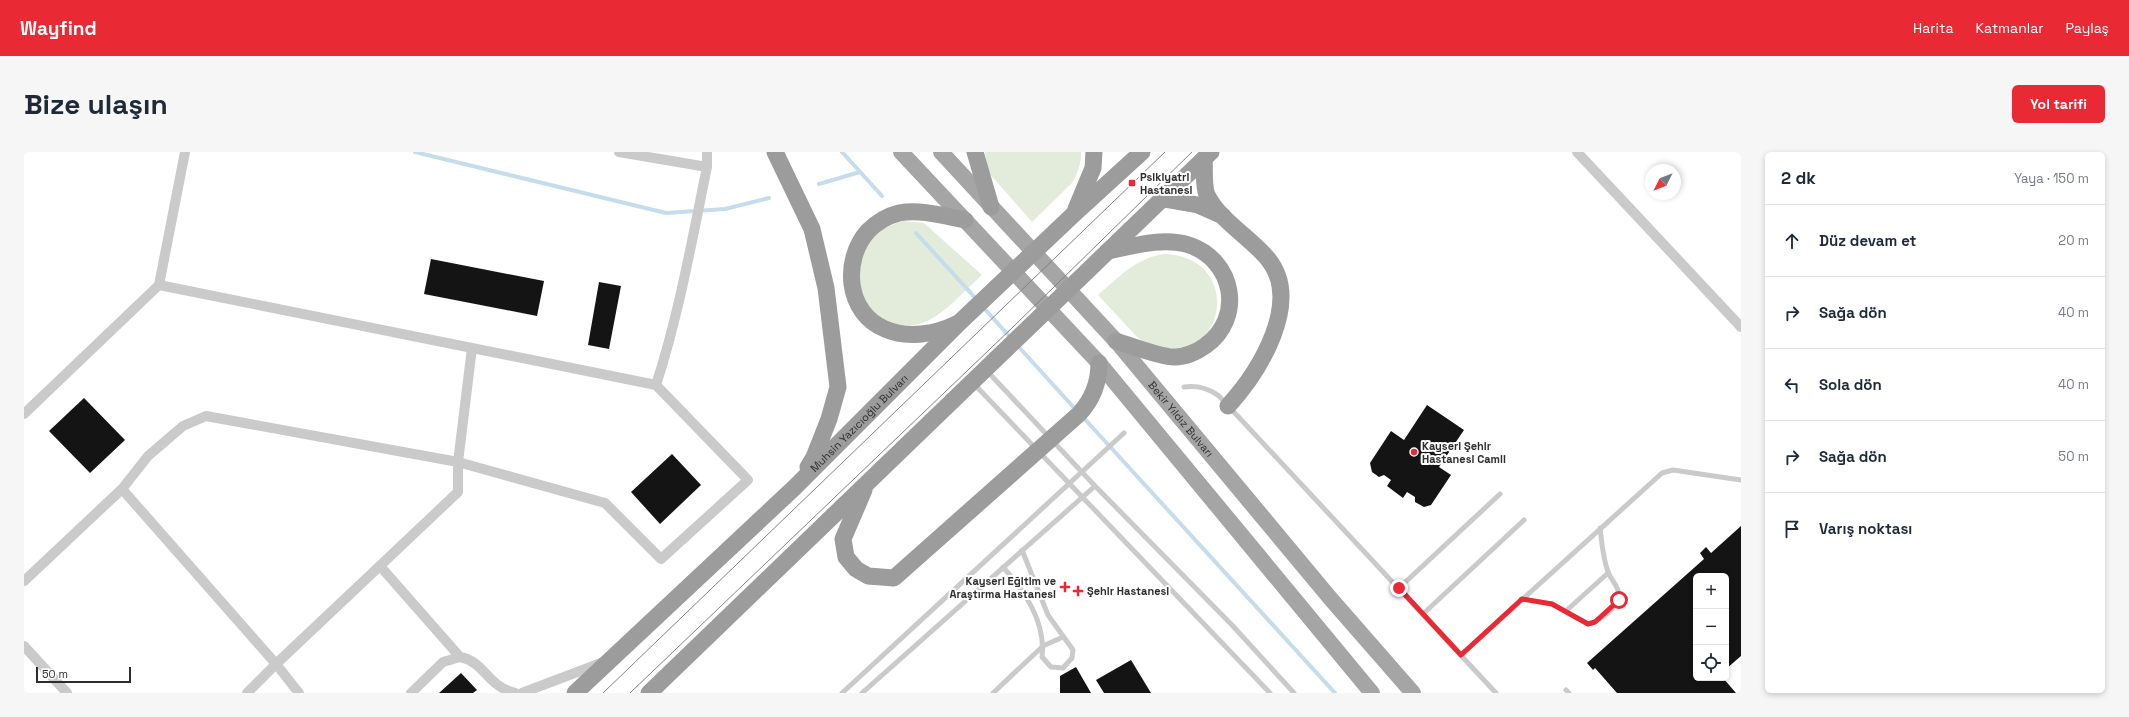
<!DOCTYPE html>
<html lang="tr">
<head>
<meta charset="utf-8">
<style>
	body { margin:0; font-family:"Space Grotesk",sans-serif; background:#f6f6f7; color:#1f2937 }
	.controls { position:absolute; right:12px; bottom:12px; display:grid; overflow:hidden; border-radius:6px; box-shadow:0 2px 6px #0003 }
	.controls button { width:36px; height:36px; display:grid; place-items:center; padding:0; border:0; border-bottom:1px solid #e0e1e3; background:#fff; color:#1f2937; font:20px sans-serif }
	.compass { position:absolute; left:1621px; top:12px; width:36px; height:36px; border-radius:50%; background:#fff; box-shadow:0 2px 6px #0003; rotate:228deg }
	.scale { position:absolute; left:12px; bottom:10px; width:95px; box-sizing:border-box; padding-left:4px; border:2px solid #2d2d2d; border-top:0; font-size:11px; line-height:14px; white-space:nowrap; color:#2d2d2d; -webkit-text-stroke:3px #fff; paint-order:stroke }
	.stop { position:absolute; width:12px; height:12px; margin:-9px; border:3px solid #e92a34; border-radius:50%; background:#fff }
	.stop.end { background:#e92a34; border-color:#fff; box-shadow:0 1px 4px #0008 }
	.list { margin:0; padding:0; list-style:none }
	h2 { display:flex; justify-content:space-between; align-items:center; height:52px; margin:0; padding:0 16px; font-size:17px }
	h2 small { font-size:13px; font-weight:400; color:#747a83 }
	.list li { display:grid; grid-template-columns:26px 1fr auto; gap:12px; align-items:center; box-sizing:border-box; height:72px; padding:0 16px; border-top:1px solid #e0e1e3 }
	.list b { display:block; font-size:15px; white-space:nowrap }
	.list em { font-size:13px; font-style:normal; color:#747a83 }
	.icon { flex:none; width:22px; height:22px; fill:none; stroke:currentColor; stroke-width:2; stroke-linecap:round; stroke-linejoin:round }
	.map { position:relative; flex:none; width:1717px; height:541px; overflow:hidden; border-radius:6px }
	header { display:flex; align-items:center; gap:24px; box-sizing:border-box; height:56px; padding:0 20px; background:#e92a34; color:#fff }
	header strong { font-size:19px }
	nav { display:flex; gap:22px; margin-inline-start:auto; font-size:14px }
	.intro { display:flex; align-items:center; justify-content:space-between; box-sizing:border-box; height:96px; padding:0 24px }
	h1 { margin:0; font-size:28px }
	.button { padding:10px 18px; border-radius:6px; background:#e92a34; color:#fff; font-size:14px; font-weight:700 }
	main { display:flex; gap:24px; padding:0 24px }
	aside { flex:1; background:#fff; border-radius:6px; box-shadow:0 2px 6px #0003 }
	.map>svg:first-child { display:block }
	.green { fill:#e3ebda }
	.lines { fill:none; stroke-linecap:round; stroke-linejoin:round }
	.stream { stroke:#c5dcec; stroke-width:4 }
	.building { fill:#141414 }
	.service { stroke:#cacaca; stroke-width:5 }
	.minor { stroke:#cacaca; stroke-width:10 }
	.primary { stroke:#a5a5a5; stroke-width:16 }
	.trunk { stroke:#9c9c9c; stroke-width:17 }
	.tram { stroke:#828282; stroke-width:1 }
	.route { stroke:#e92a34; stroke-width:5 }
	.poi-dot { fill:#e92a34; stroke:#fff; stroke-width:1.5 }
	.labels { text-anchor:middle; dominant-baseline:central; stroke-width:4; stroke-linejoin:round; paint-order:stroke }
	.poi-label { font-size:11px; font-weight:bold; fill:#2d2d2d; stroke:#fff; text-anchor:start }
	.street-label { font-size:11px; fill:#2d2d2d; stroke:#fff }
</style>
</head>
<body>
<header>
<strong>Wayfind</strong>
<nav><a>Harita</a><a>Katmanlar</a><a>Paylaş</a></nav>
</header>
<div class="intro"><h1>Bize ulaşın</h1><a class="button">Yol tarifi</a></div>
<main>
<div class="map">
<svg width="1717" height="541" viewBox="0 0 1717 541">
	<rect width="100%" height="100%" fill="#fff"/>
	<!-- green -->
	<path class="green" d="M961,0H1057C1057,11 1054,21 1048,31L1008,70L964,20Z
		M880,69L900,71L958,123C940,139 922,161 901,170C834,196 803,87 880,69Z
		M1141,102C1219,105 1203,212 1136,195C1127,193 1121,191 1114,186L1074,143C1095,125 1113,105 1141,102Z"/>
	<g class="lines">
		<!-- stream -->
		<path class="stream" d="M391,0L642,61L701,57L745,46
			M818,0L858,44
			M795,32L836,20
			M892,81L954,149
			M958,154L987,186
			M993,193L1053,259
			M1058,264L1311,541"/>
	</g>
	<!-- building -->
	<path class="building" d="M407,107L520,129L513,164L400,142Z
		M575,130L597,134L585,197L564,193Z
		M60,246L101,288L66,321L25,279Z
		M1403,253L1440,278L1415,315L1427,323L1407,353L1400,355L1391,350V345L1383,340L1379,346L1363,334L1367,328L1360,323L1355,325L1348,320L1346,311L1367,279L1380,288Z
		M648,302L677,333L636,372L607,340Z
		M1717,374V504L1702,517V424H1672V526H1699L1712,541H1593L1571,516L1569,518L1563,511L1680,407L1676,401L1682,395L1687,401Z
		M1107,508L1127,541H1080L1072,528Z
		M1052,515L1067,541H1036V524Z
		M437,521L453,538L449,541H415Z"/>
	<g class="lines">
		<!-- service -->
		<path class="service" d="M963,219L1071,334L1208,473L1270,541
			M950,232L1246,541
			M1160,235C1174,233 1184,236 1195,244L1472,541
			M979,415C1001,440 1022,470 1018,505L1027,515L1039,516L1048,506L1049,498L1024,463L998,398
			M1375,436L1476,342
			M1497,447L1528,452L1564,472C1574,471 1595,454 1595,444C1596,437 1588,429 1585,422C1579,409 1578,391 1576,376
			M1543,458L1584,421
			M1399,462L1500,368
			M1437,503L1638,321L1649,318L1717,328
			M1542,538L1545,541
			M818,541L1100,281
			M838,541L1071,334
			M969,541L1019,494L1039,485"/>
		<!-- minor -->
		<path class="minor" d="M595,0L683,15C668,88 655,162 632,233
			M1553,0L1717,175
			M683,15V0
			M135,133L161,0
			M0,262L135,133L632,233L724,328L637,407L581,351L434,310V340L252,512L98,337L0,429
			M98,337L124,304L159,274L182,264L434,310L448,196
			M356,414L436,505
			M0,494L43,541
			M223,541L252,512L275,541
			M387,541L419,510L436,505C460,509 464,535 491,541
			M498,541L577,511"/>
		<!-- primary -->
		<g class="primary">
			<path d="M877,0L1075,211L1348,541"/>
			<path id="s1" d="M917,0L1092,189L1306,446L1389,541"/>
		</g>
		<!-- trunk -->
		<g class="trunk">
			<path d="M751,0L788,77L802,136L814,235L805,267L790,305L784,315"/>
			<path d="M951,0L967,55"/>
			<path d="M1180,7C1181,17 1179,34 1183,43C1196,69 1226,85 1244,107C1279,150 1235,220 1204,254"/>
			<path d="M1140,47L1174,53L1199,64"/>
			<path d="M1052,57L1069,16L1070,0"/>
			<path d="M1084,99C1109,94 1139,85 1165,93C1210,108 1221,166 1181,194C1173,200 1161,205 1151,205C1139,206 1105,193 1092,189"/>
			<path d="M932,172C912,182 883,187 861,177C822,161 818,108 844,79C853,70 863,64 875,61C897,57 920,64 941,68"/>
			<path d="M840,338L819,387L822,405L832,417L844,424L870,426L1055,262C1069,247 1075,231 1075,211"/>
			<path id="s2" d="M551,541L770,336L936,170L1051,61L1118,0"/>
			<path d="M625,541L1187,0"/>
		</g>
		<!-- tram -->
		<path class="tram" d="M579,541L1141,0
			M606,541L989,175L1168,0"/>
	</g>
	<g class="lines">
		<!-- route -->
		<path class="route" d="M1375,436L1437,503L1498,447L1528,452L1564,472L1571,470L1595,448"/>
	</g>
	<!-- markers -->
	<g class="poi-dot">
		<rect x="1104" y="27" width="8" height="8" rx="2"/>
		<circle cx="1390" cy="300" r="4"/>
		<path d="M1039 429h4v4h4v4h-4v4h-4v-4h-4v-4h4z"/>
		<path d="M1052 433h4v4h4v4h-4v4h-4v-4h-4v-4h4z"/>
	</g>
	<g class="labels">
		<!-- poi labels -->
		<g class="poi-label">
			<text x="1116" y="25">Psikiyatri<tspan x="1116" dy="13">Hastanesi</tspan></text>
			<text x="1398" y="294">Kayseri Şehir<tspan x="1398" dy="13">Hastanesi Camii</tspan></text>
			<text x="1032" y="429" text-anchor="end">Kayseri Eğitim ve<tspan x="1032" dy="13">Araştırma Hastanesi</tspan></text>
			<text x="1063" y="439">Şehir Hastanesi</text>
		</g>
		<!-- street labels -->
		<g class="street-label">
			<text stroke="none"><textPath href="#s1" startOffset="359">Bekir Yıldız Bulvarı</textPath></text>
			<text stroke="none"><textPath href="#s2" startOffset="392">Muhsin Yazıcıoğlu Bulvarı</textPath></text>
		</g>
	</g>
</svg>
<div class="controls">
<button>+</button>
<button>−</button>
<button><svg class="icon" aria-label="locate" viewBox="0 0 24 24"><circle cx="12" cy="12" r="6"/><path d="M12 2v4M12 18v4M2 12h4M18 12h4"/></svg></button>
</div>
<svg class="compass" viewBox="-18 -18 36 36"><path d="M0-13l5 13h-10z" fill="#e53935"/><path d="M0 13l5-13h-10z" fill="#747a83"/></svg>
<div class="scale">50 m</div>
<div class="stop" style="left:1595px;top:448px"></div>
<div class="stop end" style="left:1375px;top:436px"></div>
</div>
<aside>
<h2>2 dk<small>Yaya · 150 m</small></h2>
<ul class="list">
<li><svg class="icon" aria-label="ahead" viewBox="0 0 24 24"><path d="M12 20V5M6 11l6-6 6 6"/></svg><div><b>Düz devam et</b></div><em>20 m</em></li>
<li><svg class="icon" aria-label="right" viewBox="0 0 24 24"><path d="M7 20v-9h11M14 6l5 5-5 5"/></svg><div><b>Sağa dön</b></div><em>40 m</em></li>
<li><svg class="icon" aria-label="left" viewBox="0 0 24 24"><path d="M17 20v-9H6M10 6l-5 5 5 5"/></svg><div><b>Sola dön</b></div><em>40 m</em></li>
<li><svg class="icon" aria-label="right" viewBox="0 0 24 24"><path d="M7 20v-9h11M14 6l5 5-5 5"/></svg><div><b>Sağa dön</b></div><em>50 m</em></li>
<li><svg class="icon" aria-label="arrive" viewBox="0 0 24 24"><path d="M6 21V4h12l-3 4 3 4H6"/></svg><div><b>Varış noktası</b></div></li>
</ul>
</aside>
</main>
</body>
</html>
